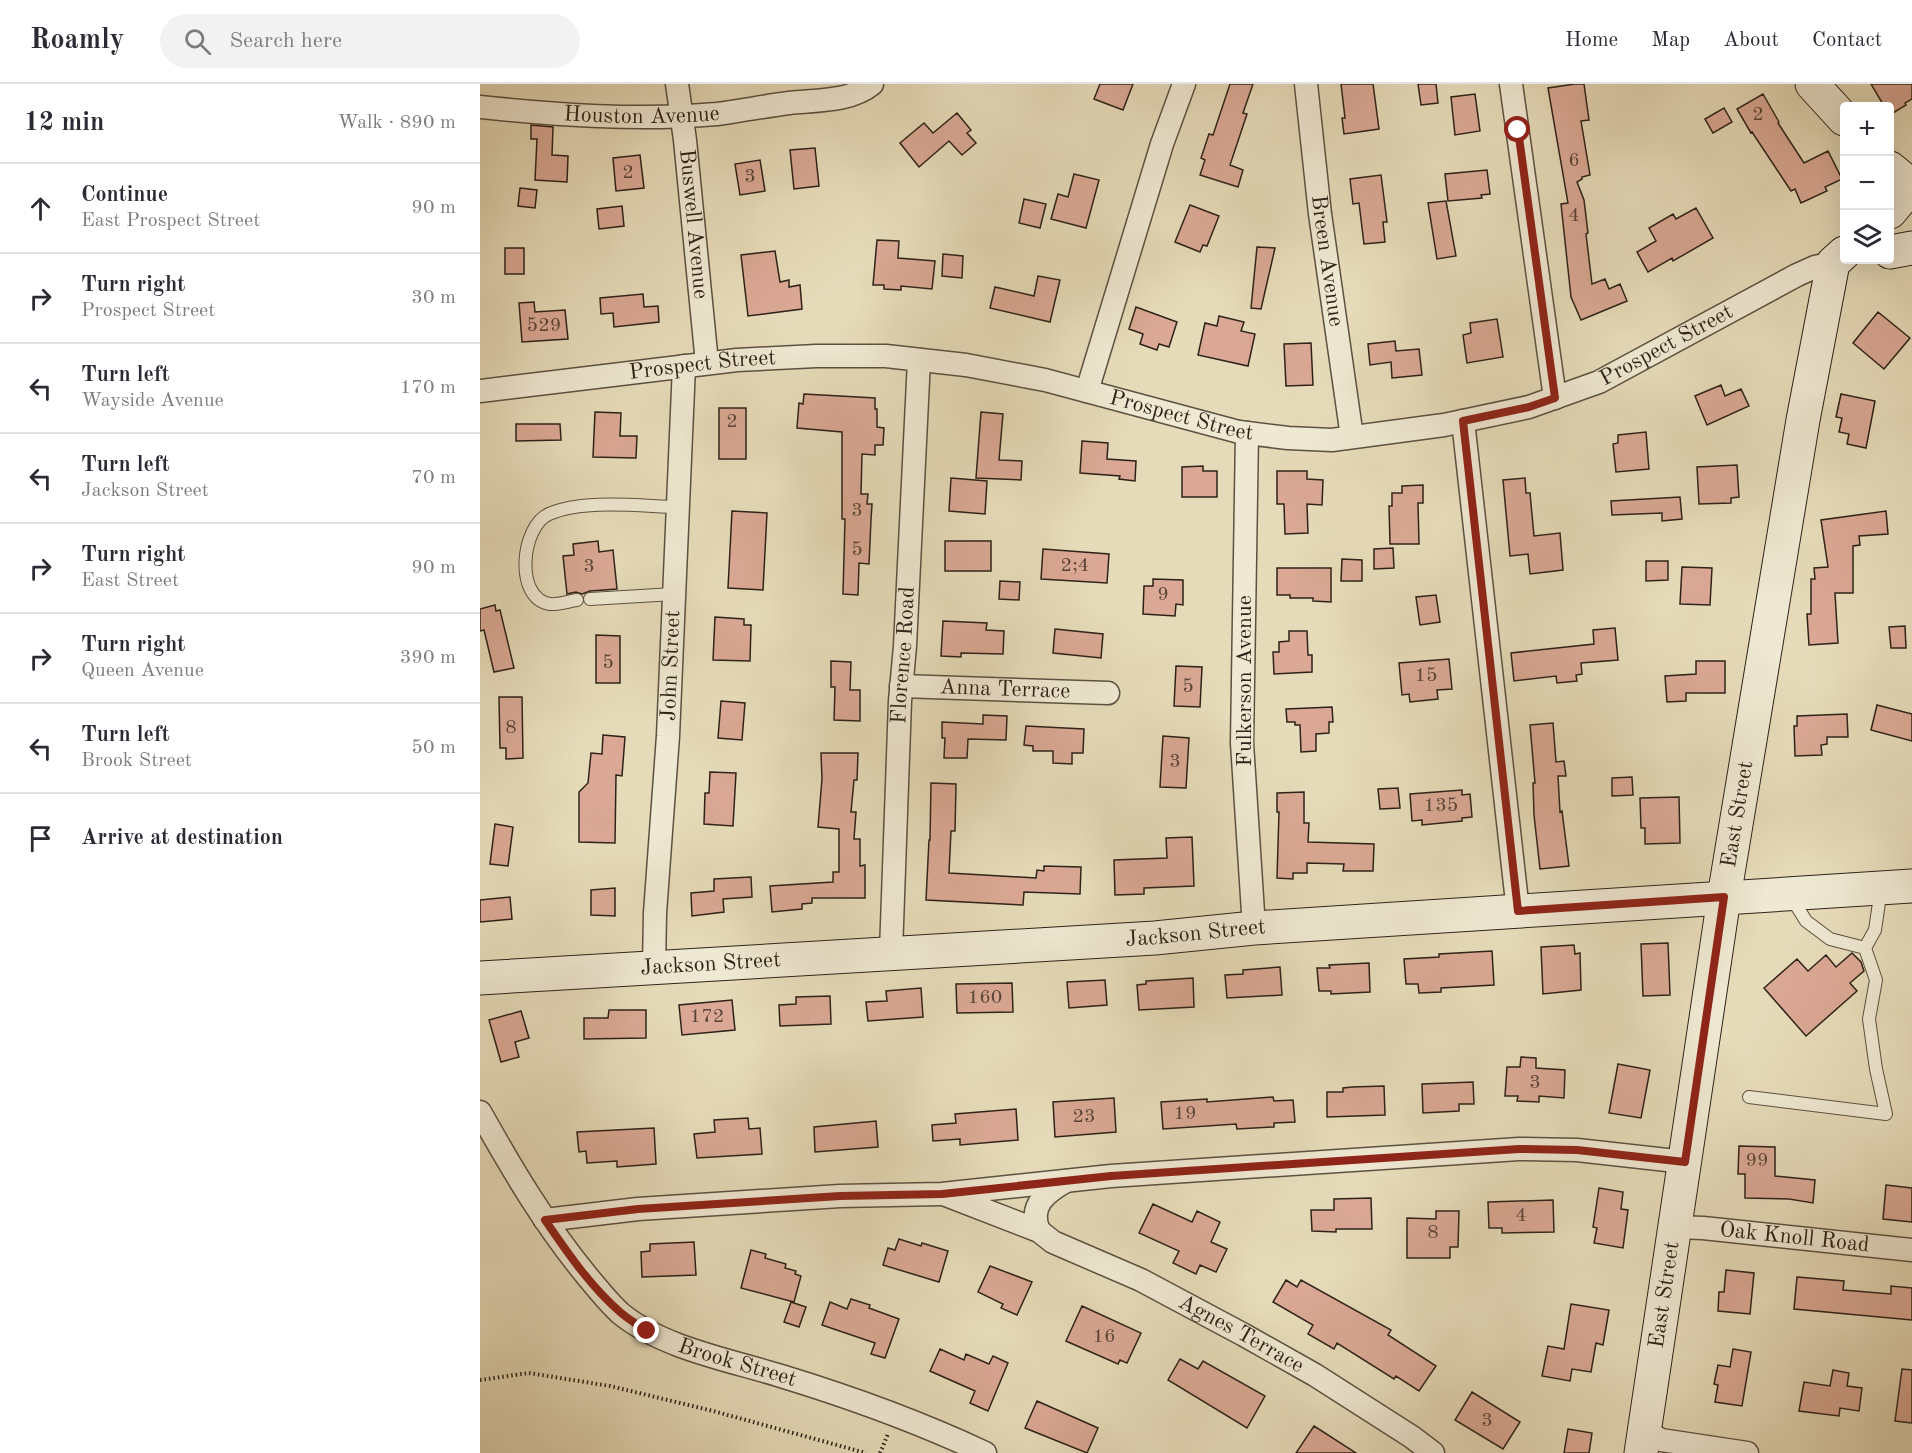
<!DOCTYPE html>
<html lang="en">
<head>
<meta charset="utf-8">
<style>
	body { margin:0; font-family:"Old Standard TT",serif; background:#f2f2f3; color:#2b2b33 }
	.controls { position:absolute; right:18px; top:18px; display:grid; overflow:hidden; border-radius:6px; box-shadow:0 6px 24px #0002 }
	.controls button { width:54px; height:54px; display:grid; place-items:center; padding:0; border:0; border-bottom:2px solid #e1e1e2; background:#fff; color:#2b2b33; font:30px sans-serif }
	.stop { position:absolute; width:18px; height:18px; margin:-14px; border:4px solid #8f2418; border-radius:50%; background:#fff }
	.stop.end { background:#8f2418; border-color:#fff; box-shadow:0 2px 6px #0008 }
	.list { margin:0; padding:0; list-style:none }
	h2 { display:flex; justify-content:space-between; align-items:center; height:78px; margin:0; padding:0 24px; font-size:26px }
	h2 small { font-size:20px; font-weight:400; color:#7c7c81 }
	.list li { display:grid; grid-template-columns:39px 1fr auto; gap:18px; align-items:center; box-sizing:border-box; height:90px; padding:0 24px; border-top:2px solid #e1e1e2 }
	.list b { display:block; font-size:22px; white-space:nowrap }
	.list p { margin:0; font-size:20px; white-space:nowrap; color:#7c7c81 }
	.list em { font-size:20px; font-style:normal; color:#7c7c81 }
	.icon { flex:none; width:33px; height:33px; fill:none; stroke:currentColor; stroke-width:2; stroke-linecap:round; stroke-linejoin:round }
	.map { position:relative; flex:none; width:1432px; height:1369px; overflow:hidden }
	header { display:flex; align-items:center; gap:36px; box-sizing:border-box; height:84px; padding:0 30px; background:#fff; border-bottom:2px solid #e1e1e2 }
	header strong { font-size:28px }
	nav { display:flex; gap:33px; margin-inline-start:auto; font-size:21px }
	.search { width:420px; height:54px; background:#f2f2f3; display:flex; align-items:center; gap:15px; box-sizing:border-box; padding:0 21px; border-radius:33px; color:#7c7c81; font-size:22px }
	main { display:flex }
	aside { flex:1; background:#fff }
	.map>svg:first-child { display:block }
	.building { fill:#daa894; stroke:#2e2318; stroke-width:1.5 }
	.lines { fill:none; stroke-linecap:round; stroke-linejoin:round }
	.lane-casing { stroke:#5c5140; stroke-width:14 }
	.street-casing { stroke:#5c5140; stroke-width:25 }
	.secondary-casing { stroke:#2e2318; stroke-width:35 }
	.path { stroke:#2e2318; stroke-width:4; stroke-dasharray:1.5 3; stroke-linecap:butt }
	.lane { stroke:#efe8d2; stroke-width:12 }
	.street { stroke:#efe8d2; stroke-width:22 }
	.secondary { stroke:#efe8d2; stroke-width:33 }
	.route { stroke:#8f2418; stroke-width:8 }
	.labels { text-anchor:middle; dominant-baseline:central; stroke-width:4.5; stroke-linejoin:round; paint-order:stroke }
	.number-label { font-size:20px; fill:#594437 }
	.street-label { font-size:22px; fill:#2e2318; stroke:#efe8d2 }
</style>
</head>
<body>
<header>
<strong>Roamly</strong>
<div class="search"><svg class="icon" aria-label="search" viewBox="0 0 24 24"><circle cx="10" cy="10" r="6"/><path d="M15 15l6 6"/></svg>Search here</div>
<nav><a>Home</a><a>Map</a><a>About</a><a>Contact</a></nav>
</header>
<main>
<aside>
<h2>12 min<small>Walk · 890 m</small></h2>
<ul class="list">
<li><svg class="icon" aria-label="ahead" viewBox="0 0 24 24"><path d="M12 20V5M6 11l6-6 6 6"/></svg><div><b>Continue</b><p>East Prospect Street</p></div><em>90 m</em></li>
<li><svg class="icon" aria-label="right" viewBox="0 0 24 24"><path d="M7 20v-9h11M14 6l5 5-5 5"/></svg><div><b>Turn right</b><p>Prospect Street</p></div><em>30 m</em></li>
<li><svg class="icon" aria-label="left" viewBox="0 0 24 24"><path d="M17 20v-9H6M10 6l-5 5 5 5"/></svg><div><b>Turn left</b><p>Wayside Avenue</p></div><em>170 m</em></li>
<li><svg class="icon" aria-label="left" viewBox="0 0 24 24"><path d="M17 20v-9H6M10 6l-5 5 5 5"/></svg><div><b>Turn left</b><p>Jackson Street</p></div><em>70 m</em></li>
<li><svg class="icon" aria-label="right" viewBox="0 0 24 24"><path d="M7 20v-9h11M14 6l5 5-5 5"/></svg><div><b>Turn right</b><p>East Street</p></div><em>90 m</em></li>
<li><svg class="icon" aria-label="right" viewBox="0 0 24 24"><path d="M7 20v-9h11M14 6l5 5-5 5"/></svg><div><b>Turn right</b><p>Queen Avenue</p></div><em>390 m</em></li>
<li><svg class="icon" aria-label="left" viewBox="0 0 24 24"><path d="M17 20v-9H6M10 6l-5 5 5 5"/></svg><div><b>Turn left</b><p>Brook Street</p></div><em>50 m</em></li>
<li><svg class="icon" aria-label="arrive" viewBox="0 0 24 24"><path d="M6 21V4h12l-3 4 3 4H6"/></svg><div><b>Arrive at destination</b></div></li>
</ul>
</aside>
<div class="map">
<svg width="1432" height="1369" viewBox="0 0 1432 1369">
	<rect width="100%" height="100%" fill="#e6dbb9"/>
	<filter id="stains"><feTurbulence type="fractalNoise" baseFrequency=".00333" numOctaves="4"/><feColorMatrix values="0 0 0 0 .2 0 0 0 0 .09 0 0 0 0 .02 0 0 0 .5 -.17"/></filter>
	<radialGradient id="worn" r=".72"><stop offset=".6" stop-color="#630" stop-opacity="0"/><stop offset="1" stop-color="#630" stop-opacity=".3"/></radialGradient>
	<!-- building -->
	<path class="building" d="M620,0H653L643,26L614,15Z
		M750,0H773L763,29L767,30L750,81L763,86L758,103L720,91L725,76L721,74L729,50L733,51Z
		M861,0H893L899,45L864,50L862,34H865Z
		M938,0H956L958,19L941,21Z
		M1095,0H1104L1109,36L1101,37L1110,91L1102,93V95L1097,98L1104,116L1108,149L1106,150L1112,200L1125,195L1129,205L1140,200L1147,217L1101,236L1091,213L1081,120L1088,119L1068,4Z
		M1391,0H1432V15L1425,19L1426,21L1410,31V22H1404Z
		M995,10L1000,47L975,51L971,13Z
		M1283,10L1299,38L1298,39L1324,79L1348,67L1362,95L1345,103L1347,107L1321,119L1315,105L1311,107L1272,48L1271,49L1257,25Z
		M1244,24L1252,38L1233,49L1225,35Z
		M477,29L491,46L487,49L496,59L482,71L469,57L439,83L420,59L444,39L453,49Z
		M51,41L73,43L72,71L88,72L87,98L55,96L57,55H51Z
		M335,64L339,102L314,105L310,66Z
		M160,71L164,104L136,107L133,74Z
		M280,76L285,107L260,111L255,80Z
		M1007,86L1010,110L1001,111L1002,114L968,117L965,90Z
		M594,90L619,96L606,144L571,135L578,110L588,113Z
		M901,91L907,138H903L905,158L884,160L879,119L873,120L870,95Z
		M40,104L57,106L55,124L38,122Z
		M544,115L566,120L560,144L539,139Z
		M966,117L976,172L957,175L948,119Z
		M710,121L739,132L727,162L723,161L720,168L695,158Z
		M142,122L144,142L119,145L117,125Z
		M1216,124L1233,154L1193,177L1192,174L1168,188L1157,168L1176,157L1169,144L1193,130L1196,135Z
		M397,156L419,157L418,174L455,177L452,205L421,202V206L404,205V201H393Z
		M777,163L795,164L781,225L771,224Z
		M25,164H44V190H25Z
		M295,167L300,198L309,196V203L320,201L322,225L268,232L261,171Z
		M463,170L483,172L482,194L462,192Z
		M558,192L580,196L570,238L510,224L515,203L554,212Z
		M163,210L164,223L178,222L179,238L134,243L133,229L121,230L120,214Z
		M54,218L55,228L85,226L88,255L42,258L39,219Z
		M656,223L697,238L689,263L679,260L677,266L660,260L663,250L649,245Z
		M1398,228L1430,254L1404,285L1373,259Z
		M739,232L764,238L761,247L775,250L768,282L718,271L725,239L737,242Z
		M1017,235L1023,273L987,279L983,251L991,249L990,239Z
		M915,257L916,267L939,265L942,291L912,294L911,278L890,281L888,260Z
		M831,259L833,301L806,302L804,260Z
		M1241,301L1245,312L1261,305L1269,322L1227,341L1215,312Z
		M324,310L395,314V325H397V343L404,344L403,361H395V371L382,370L381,410H388L387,420H392L391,436L389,480L379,479L378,511L363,510L365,435H362V348L317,344L319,319L323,320Z
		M1361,310L1395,317L1386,364L1367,360L1369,350L1359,348L1362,334L1356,333Z
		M239,324H266V375H239Z
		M115,328L141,329L140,352H157L156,374L113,373Z
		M501,328L523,330L519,376L542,377L541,396L496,394Z
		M36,340H80L81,356L36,357Z
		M1166,348L1169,385L1136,388L1133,360L1138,359V351Z
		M602,357L628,359L627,375L656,377L655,397L639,395L640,392L600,389Z
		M1257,381L1259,413L1251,414V419L1219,420L1217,383Z
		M723,382V387H737V413H702V383Z
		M797,387H827V395L843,396L842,421L827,420L828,449L805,450L804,420H797Z
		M471,394L507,397L505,430L469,427Z
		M1045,394L1046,409H1050L1054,452L1080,449L1083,486L1050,490L1048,470L1030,472L1023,396Z
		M943,401V419H938L939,460H910L909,422H912V409H922V402Z
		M1200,413L1202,435L1182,437V429L1132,431L1131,417Z
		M252,427L287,429L283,506L248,504Z
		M1406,427L1408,450L1379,452L1380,461L1373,462V509H1355L1358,559L1329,561L1327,530H1331V495H1335L1334,484L1348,483L1341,436Z
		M118,457L119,468L133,466L137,505L110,507L102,510L96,508L87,510L83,472L94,471L93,460Z
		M465,457H511V487H465Z
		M913,464L914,484L894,485V465Z
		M563,465L629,470L627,499L561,495Z
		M862,475L882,476V497H861Z
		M1166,477H1188V496L1166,497Z
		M1202,483L1232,484L1230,521L1200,520Z
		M797,484H851V518L833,517V514H810V511H797Z
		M673,495L703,496V521L696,520L695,532L663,530L664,502H673Z
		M520,497L540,498L539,516L519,515Z
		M956,511L960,538L940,541L936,513Z
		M15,521L16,527L20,526L34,584L14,588L4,546L0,547V525Z
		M235,533L264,535V541H271L270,577L233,576Z
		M463,537L507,539L506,546L524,547L523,570L481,569V573L461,572Z
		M1425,542L1426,564H1411L1409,543Z
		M1135,544L1138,576L1101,579L1102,590L1096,591L1097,597L1077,599L1076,592L1034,597L1031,569L1114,560L1113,546Z
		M575,545L623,550L621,574L573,569Z
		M809,547H827L828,571H832V588L794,590L793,568H799V558L809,557Z
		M116,551L140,552V599H116Z
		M969,575L972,605L957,606L958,615L930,618L929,610L922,611L919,579Z
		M351,577L371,578L370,606H380V637L354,636L355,603H351Z
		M1216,577H1245V609H1206V617L1187,618L1185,592L1216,590Z
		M696,582L722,583L720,623L694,622Z
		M19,613H42L43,674L26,675V664H20Z
		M241,617L265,619L262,656L238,654Z
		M1397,621L1432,630V657L1391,646Z
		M852,623L853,638H849V649L836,650V667L821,668L820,641H815V638H807L806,625Z
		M1367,630L1368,653H1347V660L1341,661L1342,671L1315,672L1314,642H1317V632Z
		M503,631L527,632L526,656L488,655L487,674H464L465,654H462V638L503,640Z
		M1073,639L1076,678L1084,677L1086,692H1078L1080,728L1082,727L1089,782L1060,785L1054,731L1053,699H1055L1050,641Z
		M546,642L604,645L603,669H592V680L573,679V667H553V662L544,661Z
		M123,651L145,653L142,692L136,691L135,759L99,758V708L108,699L111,669L122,670Z
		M683,652L709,654L706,704L680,703Z
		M341,669H378L377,696H374L371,728H376L374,755H380V782L385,781V814H332V819L322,820V825L292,828L290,802L353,798V788H359V745L338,743L342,695Z
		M230,688L256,689L253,742L224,740L225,709H229Z
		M1152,693L1153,711L1132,712V694Z
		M451,699L476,700L475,747H471L469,789L556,794L557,786L564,787V782L601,783L600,810L544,808L543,821L446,816L449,756H450Z
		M918,704L920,724L900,725L898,705Z
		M982,706V711L990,710L992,733L982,734V737L942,741V736L932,737L930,710Z
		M824,708V739H829L828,758L894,760L893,787H863L864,780L827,779V789H813V795L797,794L799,728H797V709Z
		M1199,713L1200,759L1165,760V744H1161L1160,714Z
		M15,740L33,743L28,782L10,780Z
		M712,753L714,802L664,804V810L635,811L634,776L687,774L686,754Z
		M271,793L272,813L243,815L244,828L212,832L211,809L234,807V795Z
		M135,804V832L111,831V806Z
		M30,813L32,835L0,838V816Z
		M1188,859L1190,911L1163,912L1161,860Z
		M1094,861L1095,870L1100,869L1101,906L1063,910L1061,863Z
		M1012,867L1014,901L961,904V908L939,909L938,900H926L924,875L959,873V870Z
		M1372,869L1381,878L1384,887L1370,899L1377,907L1326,952L1284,904L1317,875L1328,887L1346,871L1356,883Z
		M889,879L890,908L851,910V907H839L837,884H850L849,881Z
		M800,883L802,911L747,914L745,891L763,890V886Z
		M713,894L714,923L659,926L657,901L666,900V897Z
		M625,896L627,921L589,924L587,898Z
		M532,899L533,928L477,929L476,900Z
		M441,904L443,933L388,937L386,918L407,917L406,907Z
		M350,912L351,940L300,942L299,921L316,920V913Z
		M252,916L255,946L202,951L199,921Z
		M129,926H166V954L104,955V934H128Z
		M41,927L49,954L35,958L39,973L21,978L9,936Z
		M1041,973L1056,974V984L1085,986L1084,1014L1059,1012V1018L1037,1017L1038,1012H1025L1027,983H1040Z
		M1138,980L1170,986L1161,1034L1129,1029Z
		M993,998L994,1020H979V1027L943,1029L942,1000Z
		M904,1002L905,1031L847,1033V1008H863V1004L872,1003Z
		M793,1013L794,1017L813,1016L815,1038L794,1039V1043L757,1045L756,1040L683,1045L681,1018L727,1015V1018Z
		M634,1014L636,1048L575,1053L573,1018Z
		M536,1025L538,1056L480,1061V1055L453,1057L452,1041L476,1039L475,1030Z
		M268,1034L269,1045L280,1044L282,1070L217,1074L214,1050L235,1048L234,1036Z
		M396,1037L398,1063L335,1068L334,1043Z
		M174,1044L176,1080L137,1083V1077L107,1079L106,1067L99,1068L97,1048Z
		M1259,1062L1295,1063V1092L1335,1096L1333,1119L1309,1115L1265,1114V1090H1258Z
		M1406,1101L1432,1104V1138L1403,1135Z
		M1119,1104L1143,1108L1141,1125L1148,1126L1143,1164L1114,1159L1117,1144L1113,1143Z
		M891,1114L892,1145H856V1148L832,1147L831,1126H854V1115Z
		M1073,1116L1074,1148L1022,1149V1144H1009L1008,1118Z
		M673,1120L712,1138L717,1127L740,1138L731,1158L747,1165L736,1188L720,1181L716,1190L693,1179L699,1167L659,1149Z
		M956,1127H979L978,1163H970V1174H927V1134L956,1135Z
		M419,1155L441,1162L442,1159L468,1167L459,1198L403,1181L408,1164L415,1166Z
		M214,1158L216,1191L162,1193L161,1168L170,1167V1160Z
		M271,1166L286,1170L285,1174L306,1180L305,1184L316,1187L315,1190L321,1192L314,1218L261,1204Z
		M510,1182L552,1198L537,1231L521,1224L523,1220L498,1208Z
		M1246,1186L1274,1189L1270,1230L1238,1227L1239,1208H1244Z
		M1317,1193L1364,1197L1363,1206L1411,1210V1202L1432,1204V1236L1314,1225Z
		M806,1196L817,1203L821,1196L911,1246L908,1251L956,1282L939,1307L916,1292L914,1295L857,1259L854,1265L828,1250L833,1241L793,1218Z
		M371,1215L390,1221L389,1224L419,1235L405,1274L391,1270L395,1259L342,1241L350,1218L367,1225Z
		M311,1218L326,1223L319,1243L304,1238Z
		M1091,1220L1129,1226L1123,1261L1116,1259L1111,1288L1092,1285L1090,1297L1062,1292L1068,1262L1084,1265Z
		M602,1222L661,1249L647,1279L640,1276L638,1280L586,1257Z
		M460,1265L484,1276L486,1270L509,1280L513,1272L528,1279L508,1327L490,1319L495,1307L450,1287Z
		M1253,1265L1271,1268L1262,1322L1235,1318L1238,1301L1234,1300L1238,1281L1250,1283Z
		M700,1275L718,1285L723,1277L785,1312L767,1344L688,1296Z
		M1422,1285L1432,1286V1339L1415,1337Z
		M1353,1286L1369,1289L1367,1302L1382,1304L1379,1327L1360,1324L1359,1332L1319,1327L1324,1298L1350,1302Z
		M992,1308L1040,1338L1023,1365L975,1336Z
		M557,1317L618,1344L607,1369L545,1344Z
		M834,1342L876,1369H816Z
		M1088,1345L1112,1349L1109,1369H1084Z"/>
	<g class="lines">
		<!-- lane casing -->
		<g class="lane-casing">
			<path id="lane" d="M110,515L194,510
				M97,516C89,517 78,521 70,520C34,515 41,442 69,430C103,415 159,422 197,423
				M1311,813L1326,837L1350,855L1385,864L1395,846L1401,805
				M1269,1013L1406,1030L1396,985L1389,935L1396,896L1385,864"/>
		</g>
		<!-- street casing -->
		<g class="street-casing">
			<g id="street">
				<path id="s1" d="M197,0L205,56L227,279"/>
				<path id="s2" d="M826,0L840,130L872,353"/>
				<path d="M1031,0L1075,314"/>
				<path id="s3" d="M0,23C78,31 158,37 237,30C261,27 285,22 309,19C336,16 370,18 392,0"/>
				<path id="s4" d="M0,307L257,276L336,272H406L486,281L565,296L759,348L808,354L852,356L964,341L1049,323L1119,298L1317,191L1335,183L1353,179"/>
				<path d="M607,307L682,60L704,0"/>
				<path d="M983,337L1038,827"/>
				<path d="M767,349L762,659L774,844"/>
				<path id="s5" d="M421,602L628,609"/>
				<path id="s6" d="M411,868L420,617L425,562L439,276"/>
				<path id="s7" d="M174,883L175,829L188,652L204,282"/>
				<path id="s8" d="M0,1028C32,1085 65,1141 107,1192C117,1204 128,1218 140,1229C182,1264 250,1276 301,1292C370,1313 439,1338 505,1369"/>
				<path id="s9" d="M466,1111L559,1147L573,1158L661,1196L764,1251L835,1291L932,1353L953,1369"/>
				<path d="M65,1136L158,1125L360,1112L462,1110L631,1092L1039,1065L1097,1066L1205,1078"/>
				<path id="s10" d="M1195,1143L1223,1144L1432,1166"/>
				<path d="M559,1147C548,1122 566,1108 586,1097"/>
				<path d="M1164,1346L1181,1356L1267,1369"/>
			</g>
		</g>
		<!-- secondary casing -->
		<g class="secondary-casing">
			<g id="secondary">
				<path d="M1332,0L1364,35"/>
				<path d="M1410,84L1432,102"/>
				<path d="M1410,128L1432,102"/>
				<path d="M1410,168L1432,164"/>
				<path id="s11" d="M0,894L675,854L774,844L1432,802"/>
				<path id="s12" d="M1161,1369L1245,807L1323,336L1353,179L1364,169"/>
			</g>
		</g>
		<!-- path -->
		<path class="path" d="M0,1296L49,1289L130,1302L233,1327L386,1369
			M400,1369L408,1350"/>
		<!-- lane -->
		<use href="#lane" class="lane"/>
		<!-- street -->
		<use href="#street" class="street"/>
		<!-- secondary -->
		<use href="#secondary" class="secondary"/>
	</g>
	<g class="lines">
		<!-- route -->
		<path class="route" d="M167,1247C158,1241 148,1235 140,1228C110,1202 87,1168 65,1136L158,1125L360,1112L462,1110L631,1092L1039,1065L1097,1066L1205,1078L1244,813L1038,827L983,337L1049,323L1075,314L1038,46"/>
	</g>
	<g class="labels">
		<!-- number labels -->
		<g class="number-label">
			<text x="1278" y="31">2</text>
			<text x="1094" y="77">6</text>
			<text x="148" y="89">2</text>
			<text x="270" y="93">3</text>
			<text x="1094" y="132">4</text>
			<text x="64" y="242">529</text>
			<text x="252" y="338">2</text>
			<text x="377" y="427">3</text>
			<text x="377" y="466">5</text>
			<text x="595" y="482">2;4</text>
			<text x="109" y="483">3</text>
			<text x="683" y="511">9</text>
			<text x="128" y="579">5</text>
			<text x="946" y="592">15</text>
			<text x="708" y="603">5</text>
			<text x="31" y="644">8</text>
			<text x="695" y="678">3</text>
			<text x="961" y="722">135</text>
			<text x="505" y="914">160</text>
			<text x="227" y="933">172</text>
			<text x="1055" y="999">3</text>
			<text x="705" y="1030">19</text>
			<text x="604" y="1033">23</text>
			<text x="1277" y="1077">99</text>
			<text x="1041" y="1132">4</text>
			<text x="953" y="1149">8</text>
			<text x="624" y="1253">16</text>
			<text x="1007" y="1337">3</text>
		</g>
		<!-- street labels -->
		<g class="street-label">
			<text stroke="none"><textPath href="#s3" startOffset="162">Houston Avenue</textPath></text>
			<text stroke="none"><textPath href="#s1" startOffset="141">Buswell Avenue</textPath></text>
			<text stroke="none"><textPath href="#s2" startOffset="178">Breen Avenue</textPath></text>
			<text stroke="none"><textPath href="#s4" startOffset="1214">Prospect Street</textPath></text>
			<text stroke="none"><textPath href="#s4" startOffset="224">Prospect Street</textPath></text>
			<text stroke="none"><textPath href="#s4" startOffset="710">Prospect Street</textPath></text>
			<text stroke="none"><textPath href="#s6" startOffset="297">Florence Road</textPath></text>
			<text stroke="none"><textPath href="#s7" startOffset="302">John Street</textPath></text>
			<text transform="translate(765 597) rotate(-90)">Fulkerson Avenue</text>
			<text stroke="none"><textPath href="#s5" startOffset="104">Anna Terrace</textPath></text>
			<text stroke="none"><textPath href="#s12" startOffset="646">East Street</textPath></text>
			<text stroke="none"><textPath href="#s11" startOffset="717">Jackson Street</textPath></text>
			<text stroke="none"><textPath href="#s11" startOffset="231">Jackson Street</textPath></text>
			<text stroke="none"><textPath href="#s10" startOffset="120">Oak Knoll Road</textPath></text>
			<text stroke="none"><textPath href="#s12" startOffset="160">East Street</textPath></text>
			<text stroke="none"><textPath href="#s9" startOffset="327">Agnes Terrace</textPath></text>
			<text stroke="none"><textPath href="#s8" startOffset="374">Brook Street</textPath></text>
		</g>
	</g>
	<rect width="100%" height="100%" filter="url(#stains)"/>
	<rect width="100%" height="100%" fill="url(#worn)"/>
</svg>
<div class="controls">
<button>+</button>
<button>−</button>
<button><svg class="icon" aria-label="layers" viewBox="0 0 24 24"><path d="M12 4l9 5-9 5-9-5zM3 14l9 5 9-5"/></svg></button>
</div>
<div class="stop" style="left:1038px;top:46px"></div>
<div class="stop end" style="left:167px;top:1247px"></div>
</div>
</main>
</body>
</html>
